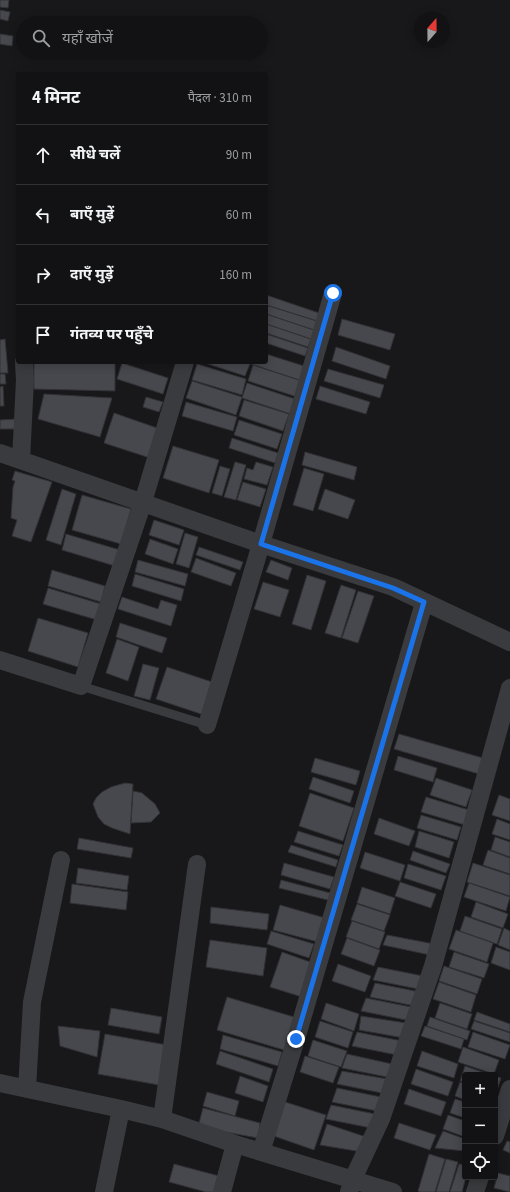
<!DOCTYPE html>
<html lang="hi">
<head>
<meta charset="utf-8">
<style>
	body { margin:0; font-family:"Source Sans 3","Noto Sans Devanagari",sans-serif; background:#1b1b1d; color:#f1f3f6 }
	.controls { position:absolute; right:12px; bottom:12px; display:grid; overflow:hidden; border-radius:4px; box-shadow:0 2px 10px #0003 }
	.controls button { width:36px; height:36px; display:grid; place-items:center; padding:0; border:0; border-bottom:1px solid #313234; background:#121214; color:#f1f3f6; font:20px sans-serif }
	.compass { position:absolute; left:414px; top:12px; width:36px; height:36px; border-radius:50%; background:#121214; box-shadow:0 2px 10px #0003; rotate:20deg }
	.stop { position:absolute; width:12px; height:12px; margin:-9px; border:3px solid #1a73e8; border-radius:50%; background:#fff }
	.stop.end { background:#1a73e8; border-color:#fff; box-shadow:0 1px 4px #0008 }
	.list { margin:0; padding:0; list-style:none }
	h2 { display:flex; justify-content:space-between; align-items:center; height:52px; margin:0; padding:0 16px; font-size:17px }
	h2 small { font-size:13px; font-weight:400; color:#9c9ea0 }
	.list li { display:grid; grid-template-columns:26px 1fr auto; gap:12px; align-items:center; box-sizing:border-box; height:60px; padding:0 16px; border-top:1px solid #313234 }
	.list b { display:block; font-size:15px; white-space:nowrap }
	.list em { font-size:13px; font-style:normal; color:#9c9ea0 }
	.icon { flex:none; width:22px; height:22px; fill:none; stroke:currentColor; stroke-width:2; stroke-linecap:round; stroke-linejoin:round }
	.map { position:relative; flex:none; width:510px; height:1192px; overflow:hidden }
	.search { position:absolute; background:#121214; box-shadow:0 2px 10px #0003; left:16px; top:16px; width:252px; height:44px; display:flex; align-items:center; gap:10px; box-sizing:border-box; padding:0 14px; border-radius:22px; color:#9c9ea0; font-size:15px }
	.panel { position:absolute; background:#121214; box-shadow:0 2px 10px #0003; left:16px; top:72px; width:252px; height:292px; border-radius:4px }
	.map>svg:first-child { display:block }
	.building { fill:#47484d; stroke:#323236 }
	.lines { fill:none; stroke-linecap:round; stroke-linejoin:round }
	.service { stroke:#393b3e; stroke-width:9 }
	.minor { stroke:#393b3e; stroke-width:18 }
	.route { stroke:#1a73e8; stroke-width:5 }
</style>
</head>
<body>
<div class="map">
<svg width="510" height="1192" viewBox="0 0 510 1192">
	<rect width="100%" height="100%" fill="#18181a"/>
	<!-- building -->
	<path class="building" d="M0,0H9L8,8L0,7Z
		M0,10L10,12L8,21L0,19Z
		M0,34L13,36L12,46L0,44Z
		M266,295L319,313L317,321L266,305Z
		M266,305L317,321L314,330L266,314Z
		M266,314L314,330L311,339L266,324Z
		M342,319L395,334L390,350L338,335Z
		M266,324L311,339L308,347L266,333Z
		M266,334L308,348L305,356L266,343Z
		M5,339L8,373H0V340Z
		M336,347L390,366L386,379L332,361Z
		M266,354L307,367L302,381L251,364L252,362H266Z
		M34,362H115V391L34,389Z
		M202,362H243L250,364L245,376Z
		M122,363L168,378L163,394L117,379Z
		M197,364L246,379L242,395L192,380Z
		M253,365L302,381L297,397L248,381Z
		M328,369L384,385L380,398L324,381Z
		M0,374H5L6,384H0Z
		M192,381L242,397L236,415L186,398Z
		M247,383L298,400L294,415L242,398Z
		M3,386L4,406H0V387Z
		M320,386L370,402L366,414L316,399Z
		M44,394L112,398L100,437L38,419Z
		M146,397L163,402L159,412L143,407Z
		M244,400L289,414L283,431L239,416Z
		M186,402L237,417L233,431L182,416Z
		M114,413L160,429L150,458L104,443Z
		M16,419V429H0V420Z
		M239,420L282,434L277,449L234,435Z
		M232,438L278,453L275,463L229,448Z
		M173,446L219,460L209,493L163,478Z
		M305,452L357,467L354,480L302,465Z
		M235,462L246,465L236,500L224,497Z
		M256,462L273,467L267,485L244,479L247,468L253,470Z
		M220,466L230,469L222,496L212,493Z
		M304,468L324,474L313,511L293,505Z
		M15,471L52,482L31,542L12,536L17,520L11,518L13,487L15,481L12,480Z
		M243,482L266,489L260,507L237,500Z
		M62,489L76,494L61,545L46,540Z
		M325,489L355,500L348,519L318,509Z
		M82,495L131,509L121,544L72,530Z
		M154,520L184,530L179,545L149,535Z
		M185,533L198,537L189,568L176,564Z
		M66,534L120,550L115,566L62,550Z
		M150,539L178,549L173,564L145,554Z
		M199,547L243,562L240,570L196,555Z
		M196,558L236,573L231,586L191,572Z
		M138,560L188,574L185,586L135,572Z
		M271,560L292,568L288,580L266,572Z
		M52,570L105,586L101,602L48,586Z
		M135,574L184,589L181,601L132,586Z
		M307,575L326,581L311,630L292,624Z
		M263,582L289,590L280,617L254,609Z
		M341,585L356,590L341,638L325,633Z
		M48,588L101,604L97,620L43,604Z
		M358,591L374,596L358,643L342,638Z
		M122,597L158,609L161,600L177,605L171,626L118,609Z
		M38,618L88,633L78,667L28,651Z
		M120,623L167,638L162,653L116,637Z
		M117,639L139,647L128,681L106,673Z
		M143,664L159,668L150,700L134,696Z
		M167,667L215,683L204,715L156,699Z
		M399,734L483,758L479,774L394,749Z
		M398,756L437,768L433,782L394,770Z
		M315,758L360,771L356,785L311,772Z
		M313,777L354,791L350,803L309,789Z
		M436,778L472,790L466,807L430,795Z
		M125,783L133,784L130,834L112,828L104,824L98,817L93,804L96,798L102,792L111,787Z
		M133,791L142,793L155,804L160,813L151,822L131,823Z
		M310,793L354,808L343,841L299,826Z
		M499,795L510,799V821L492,815Z
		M426,797L469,810L465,825L421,812Z
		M421,815L461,827L457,840L417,828Z
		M379,818L415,831L409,846L374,834Z
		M497,819L510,824V840L492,834Z
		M298,831L343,845L339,856L294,842Z
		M419,831L454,842L449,858L415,847Z
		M495,837L510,842V857L491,850Z
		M79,838L133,848L131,858L77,849Z
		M291,845L338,860L336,867L288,852Z
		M488,850L510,858V874L483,865Z
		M413,851L450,864L446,873L410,860Z
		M365,852L405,865L400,881L360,868Z
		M284,863L334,877L330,889L281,875Z
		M473,863L510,875V896L467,882Z
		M408,864L446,876L441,890L404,878Z
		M78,868L129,876L127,890L76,883Z
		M281,880L334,894L332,901L279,888Z
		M400,882L436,894L431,908L395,896Z
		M469,883L510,897L506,911L464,897Z
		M72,884L128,892L126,910L70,903Z
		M362,887L395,898L390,914L357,903Z
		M476,902L508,914L503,928L471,917Z
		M357,904L390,915L384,931L351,920Z
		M280,905L325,918L318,942L273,930Z
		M211,907L269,914L267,930L210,923Z
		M465,916L502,929L497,944L460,931Z
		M352,921L385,932L379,949L346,937Z
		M504,928L510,931V950L498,945Z
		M456,930L493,943L487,962L449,949Z
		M271,931L314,944L309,958L267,944Z
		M387,935L434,944L430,955L383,945Z
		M347,938L380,950L374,966L341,954Z
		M210,940L267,948L263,976L206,967Z
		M496,947L510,952V970L491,963Z
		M282,952L313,963L302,997L270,987Z
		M454,952L489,964L484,978L449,967Z
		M338,964L371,976L365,992L332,981Z
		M444,966L482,979L477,994L439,981Z
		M378,967L423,976L418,989L373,980Z
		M439,982L476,995L471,1012L433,999Z
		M375,983L420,992L415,1006L370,997Z
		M227,997L294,1017L284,1050L217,1030Z
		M366,998L411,1007L406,1020L361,1011Z
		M326,1003L359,1014L354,1031L321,1019Z
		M440,1003L472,1014L467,1029L435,1018Z
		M111,1008L162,1017L159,1034L108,1025Z
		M477,1012L510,1024V1032L474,1020Z
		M361,1016L406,1023L404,1038L359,1030Z
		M430,1017L470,1031L467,1040L427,1026Z
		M320,1021L353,1032L348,1048L315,1037Z
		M474,1021L510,1033V1042L471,1029Z
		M58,1026L100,1031L97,1057L60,1046Z
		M425,1026L464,1039L461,1049L421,1036Z
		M357,1032L402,1041L397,1055L352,1046Z
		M473,1032L510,1045L505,1059L468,1047Z
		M105,1034L167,1045L159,1085L98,1074Z
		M223,1035L282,1052L278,1066L220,1049Z
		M313,1040L347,1051L341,1067L308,1056Z
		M463,1047L499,1060L494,1074L458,1062Z
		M220,1051L273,1069L269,1082L216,1064Z
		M422,1051L458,1064L454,1078L417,1066Z
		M347,1054L392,1064L387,1077L342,1068Z
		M305,1056L339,1067L333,1083L300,1072Z
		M465,1066L491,1075H465V1082L460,1081Z
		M416,1069L453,1082L448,1096L411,1084Z
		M342,1071L387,1079L382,1093L337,1084Z
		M240,1076L268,1086L263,1102L235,1093Z
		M495,1076L501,1078L496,1093L495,1092Z
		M460,1082L465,1084V1100L455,1096Z
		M337,1088L381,1097L377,1111L332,1102Z
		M409,1089L446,1102L441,1116L404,1104Z
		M207,1092L239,1101L235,1116L203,1106Z
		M455,1099L465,1102V1118L450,1113Z
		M282,1101L326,1115L314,1150L271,1135Z
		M331,1105L375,1114L371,1128L326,1119Z
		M203,1108L260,1123L258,1138L198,1127Z
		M448,1115L465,1121V1137L443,1129Z
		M399,1123L436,1135L430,1150L394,1138Z
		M327,1124L366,1137L362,1152L320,1145Z
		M443,1131L465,1139V1151L435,1148Z
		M507,1141L510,1142V1153L503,1150Z
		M429,1154L445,1159L435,1192H420L418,1191Z
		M446,1159L458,1162L449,1192H436Z
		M174,1164L219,1176L215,1192H206L169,1182Z
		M459,1164L465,1165V1177H466L462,1192H450Z
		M498,1173L510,1176V1192L494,1188Z"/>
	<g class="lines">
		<!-- service -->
		<path class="service" d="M81,686L207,725"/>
		<!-- minor -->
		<path class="minor" d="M0,453L261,544L393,587L510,642
			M21,460L25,380L24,362
			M0,660L81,686L143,502L185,362
			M207,725L261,544L333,293
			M0,1083L121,1109L162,1119L235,1144L393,1192
			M27,1089L32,1002L61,860
			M162,1119L197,864
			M495,1136L510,1089
			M261,1152L296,1039L424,603
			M104,1192L121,1109
			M222,1192L235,1144
			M349,1192L353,1179L381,1119L433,966L510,688
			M475,1192L480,1177"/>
	</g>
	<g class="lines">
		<!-- route -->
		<path class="route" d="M296,1039L424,602L393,588L261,544L333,293"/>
	</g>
</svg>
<div class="controls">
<button>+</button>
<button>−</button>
<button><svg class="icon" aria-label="locate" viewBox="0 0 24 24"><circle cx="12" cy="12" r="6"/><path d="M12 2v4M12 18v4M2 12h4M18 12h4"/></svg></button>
</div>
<svg class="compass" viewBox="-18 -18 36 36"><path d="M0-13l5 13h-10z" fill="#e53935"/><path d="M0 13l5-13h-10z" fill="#9c9ea0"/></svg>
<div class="stop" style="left:333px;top:293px"></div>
<div class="stop end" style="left:296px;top:1039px"></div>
<div class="search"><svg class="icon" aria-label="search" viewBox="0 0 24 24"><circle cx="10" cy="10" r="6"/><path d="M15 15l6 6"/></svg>यहाँ खोजें</div>
<section class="panel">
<h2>4 मिनट<small>पैदल · 310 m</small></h2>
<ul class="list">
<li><svg class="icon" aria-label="ahead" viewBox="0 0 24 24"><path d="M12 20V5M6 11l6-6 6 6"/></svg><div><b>सीधे चलें</b></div><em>90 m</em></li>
<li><svg class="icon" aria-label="left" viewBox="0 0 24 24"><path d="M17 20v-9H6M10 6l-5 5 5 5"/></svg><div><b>बाएँ मुड़ें</b></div><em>60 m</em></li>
<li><svg class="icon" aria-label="right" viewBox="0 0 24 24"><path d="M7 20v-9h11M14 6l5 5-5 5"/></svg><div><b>दाएँ मुड़ें</b></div><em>160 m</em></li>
<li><svg class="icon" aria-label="arrive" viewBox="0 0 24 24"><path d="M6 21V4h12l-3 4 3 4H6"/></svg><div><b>गंतव्य पर पहुँचे</b></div></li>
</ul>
</section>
</div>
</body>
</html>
